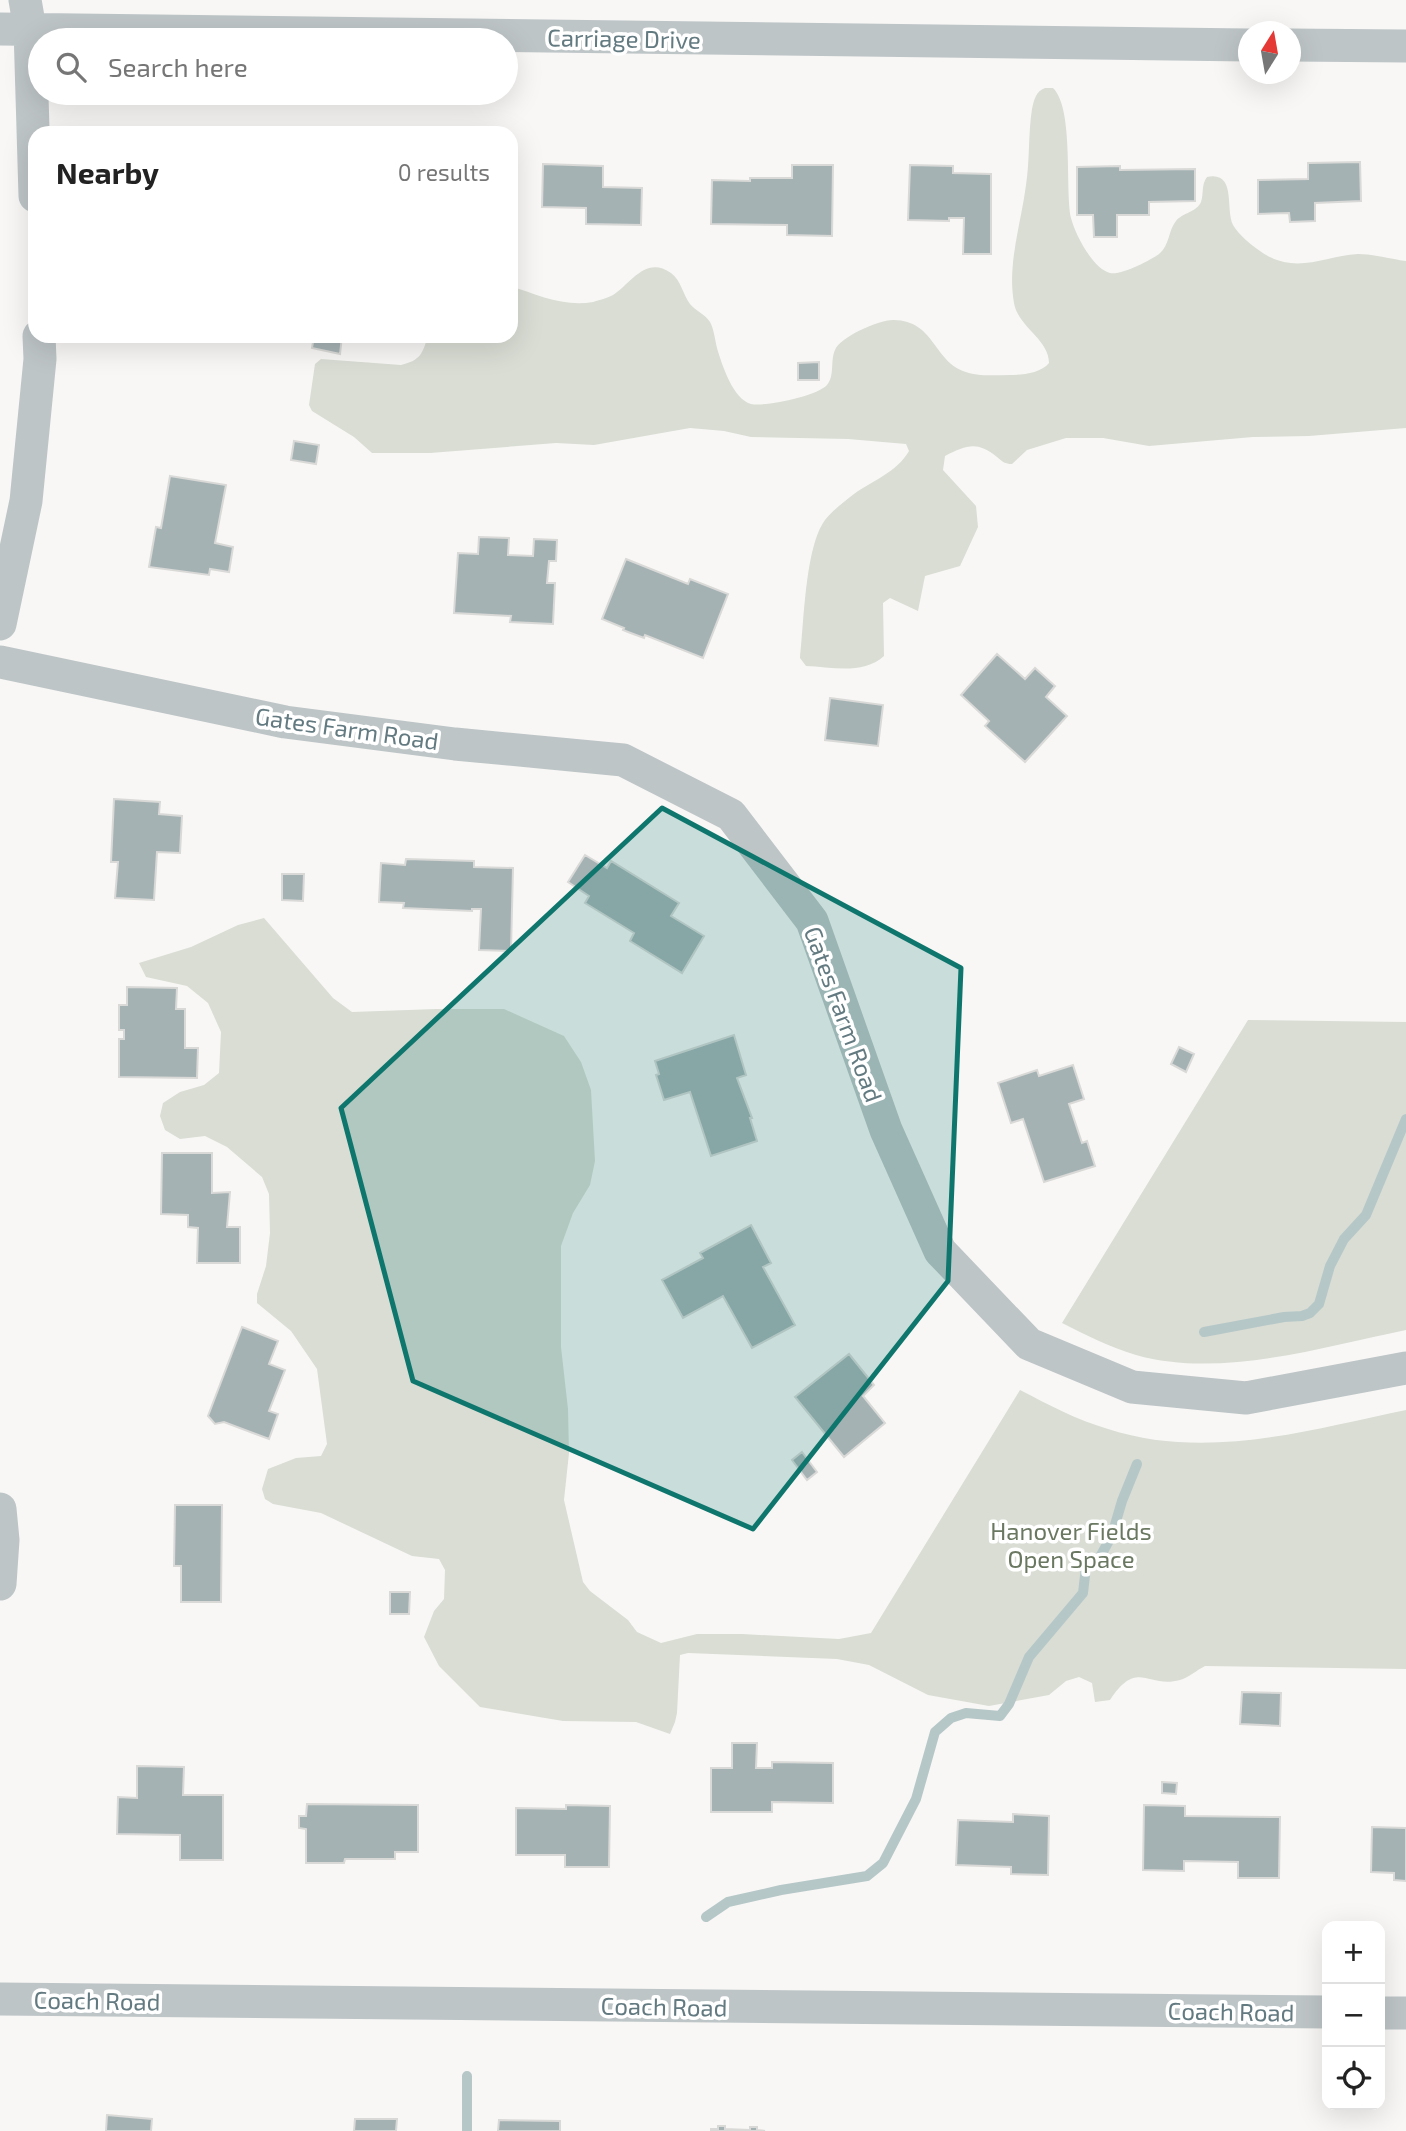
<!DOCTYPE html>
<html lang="en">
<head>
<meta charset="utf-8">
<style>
	body { margin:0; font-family:"Exo 2",sans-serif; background:#f2f2f2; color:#222 }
	.controls { position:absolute; right:21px; bottom:21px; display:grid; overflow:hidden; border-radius:14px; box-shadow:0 7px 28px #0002 }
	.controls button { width:63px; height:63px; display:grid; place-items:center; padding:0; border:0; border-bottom:2px solid #e0e0e0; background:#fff; color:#222; font:35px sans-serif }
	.compass { position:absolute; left:1238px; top:21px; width:63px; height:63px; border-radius:50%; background:#fff; box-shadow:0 7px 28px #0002; rotate:11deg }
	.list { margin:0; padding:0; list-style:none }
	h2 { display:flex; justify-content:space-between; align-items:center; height:91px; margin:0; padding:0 28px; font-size:30px }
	h2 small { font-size:23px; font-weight:400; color:#767676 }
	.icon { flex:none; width:38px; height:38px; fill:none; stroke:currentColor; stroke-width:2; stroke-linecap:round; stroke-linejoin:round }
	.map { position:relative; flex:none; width:1406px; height:2131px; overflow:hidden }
	.search { position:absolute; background:#fff; box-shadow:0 7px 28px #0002; left:28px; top:28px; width:490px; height:77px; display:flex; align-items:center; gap:18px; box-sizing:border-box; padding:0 24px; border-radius:38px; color:#767676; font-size:26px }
	.panel { position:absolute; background:#fff; box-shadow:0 7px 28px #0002; left:28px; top:126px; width:490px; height:217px; border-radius:21px }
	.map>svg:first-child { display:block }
	.green { fill:#d9ddd4 }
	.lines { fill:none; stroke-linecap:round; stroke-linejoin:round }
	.stream { stroke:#b6c7c8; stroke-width:10 }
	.building { fill:#a5b2b4; stroke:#d9d9d7; stroke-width:2 }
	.minor { stroke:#bec5c7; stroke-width:33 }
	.marked { fill:#0f766e; fill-opacity:0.2; stroke:#0f766e; stroke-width:5; stroke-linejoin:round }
	.labels { text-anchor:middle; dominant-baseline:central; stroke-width:7; stroke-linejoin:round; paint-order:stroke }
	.street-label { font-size:24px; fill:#627a80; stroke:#fff }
	.park-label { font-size:24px; fill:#6b7861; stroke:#fff }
</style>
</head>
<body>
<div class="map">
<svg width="1406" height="2131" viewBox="0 0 1406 2131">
	<rect width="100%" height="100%" fill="#f8f7f5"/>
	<!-- green -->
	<path class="green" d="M1045,88H1053C1074,108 1065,189 1071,218C1075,234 1093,269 1110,273C1120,276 1151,260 1159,254C1170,245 1168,231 1176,221C1182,213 1197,212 1201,202C1204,193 1201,185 1207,177C1237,171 1225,209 1233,225C1239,235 1251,245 1260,251C1295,276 1323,256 1358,254C1373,254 1391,259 1406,261V428L1309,436L1253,437L1149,446L1103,438H1066L1027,450L1012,464C1005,464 1003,462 997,457C977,441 967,445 945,456L943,470L976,506L978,527L960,566L925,576L918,611L890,598L883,603L884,656C863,675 832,667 806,666L800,658C804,624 805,547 825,520C833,510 844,502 854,494C872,481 897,472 909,451L906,444L848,439L751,437L724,431L690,428L594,445L556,443L430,453H372L354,437L312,411L309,405L315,364L321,359L401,365C421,360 422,354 428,336H511V286C537,295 564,307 593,302C599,300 608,298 613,295C631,283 646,255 671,273C681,280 683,295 690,304C696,311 705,314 710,322C714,329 715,340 717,348C722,365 733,399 751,404C766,407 817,396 827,385C835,376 830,361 835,350C840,337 880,319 894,320C934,321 933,359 963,371C978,377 995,375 1010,375C1023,375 1041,373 1049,363C1049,339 1018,327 1014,303C1007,264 1021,224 1026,185C1030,160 1028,134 1032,109C1034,100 1036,91 1045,88Z
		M264,918L333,998L352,1012L436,1009H504L564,1036L581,1062L591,1090L595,1161L590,1185L573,1213L561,1246V1347L568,1409L569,1453L564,1500L583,1582L590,1591L628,1620L637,1632L661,1643L697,1634H742L839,1639L871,1633L1020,1390C1049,1405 1077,1420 1108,1429C1207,1461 1309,1430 1406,1410V1669L1205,1666C1197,1670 1188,1678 1180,1680C1147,1689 1138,1658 1110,1700L1095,1702L1092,1683L1079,1677L1066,1681L1049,1695L989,1706L928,1695L869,1665L837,1659L688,1653L680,1655L677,1713L675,1722L670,1734L636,1722L563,1721L480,1707L439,1666L424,1637L434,1611L444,1599L445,1570L439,1559L412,1556L321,1513L273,1504L265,1499L262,1489L268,1469L296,1458L321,1456L327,1444L317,1369L291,1331L257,1303V1294L266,1266L270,1233L269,1194L262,1177L227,1147L205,1136L180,1139L165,1130L160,1116L163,1103L180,1092L204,1085L219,1073L221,1032L208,1003L187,986L146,977L139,963L191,947L238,925Z
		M1248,1020L1406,1022V1330C1322,1347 1221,1379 1136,1355C1109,1347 1086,1335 1062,1323Z"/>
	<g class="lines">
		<!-- stream -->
		<path class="stream" d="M1204,1332L1284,1317L1302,1316L1310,1313L1319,1304L1330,1266L1344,1239L1366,1215L1406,1119
			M706,1917L728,1902L781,1890L867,1876L883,1863L916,1799L935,1732L951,1718L966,1713L1000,1716L1009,1704L1029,1657L1083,1593L1086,1567L1100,1557L1112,1535L1122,1501L1137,1464
			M467,2076V2131"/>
	</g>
	<!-- building -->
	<path class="building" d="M1360,162L1361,201L1315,203V221L1290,222L1289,213L1258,214V180L1308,179V163Z
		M543,164L603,166V187L642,188L641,225L586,224V208L542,207Z
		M792,165H833L832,236L787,235V225L711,224L712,180L750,181V178H792Z
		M910,165L953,166V173L991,174V254H963L964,218H949V221L908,220Z
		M1120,166V170L1195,169V201L1149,202V215H1117V237H1094L1093,215H1077V167Z
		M314,336H342L340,354L312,348Z
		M819,362V380H798V363Z
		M294,441L319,445L316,464L291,460Z
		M170,476L226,485L215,543L233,547L229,572L210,569L209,575L149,567L156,527L161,528Z
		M479,537L509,538L508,555L533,556L534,539L557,540L556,561H549L547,583H555L553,624L510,622L511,616L454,613L458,553L478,554Z
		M626,559L688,584L690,579L728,594L703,658L645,635L644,638L628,632L623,630L624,628L602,619Z
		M997,654L1025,679L1035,668L1055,686L1046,697L1067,716L1025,762L985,726L989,721L961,695Z
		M830,698L883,705L878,746L825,740Z
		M114,799L160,802L159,814L182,816L180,853L157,852L154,900L115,898L118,862H111Z
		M585,855L607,868L611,861L679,903L671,916L704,936L682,973L630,941L634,933L585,903L589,896L568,882Z
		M406,859L474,861V867L513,868L511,951L479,950L481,909H472V911L403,908L404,903L379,902L381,863L405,865Z
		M282,874H304L303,901L282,900Z
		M127,987L177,988L176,1009H185V1048H198L197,1078L119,1077V1039H124V1030H119V1005H127Z
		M734,1035L746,1075L737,1078L752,1118H750L757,1141L711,1156L690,1092L664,1100L656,1075L659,1074L655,1061Z
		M1179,1047L1194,1054L1186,1072L1171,1064Z
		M1073,1065L1084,1099L1069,1104L1082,1143L1087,1141L1095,1166L1044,1182L1023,1119L1011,1123L998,1083L1037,1070L1039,1076Z
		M162,1153H212V1193L230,1192L227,1227H240V1263H197L198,1228L188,1227V1215L161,1214Z
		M751,1225L771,1263L763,1267L795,1325L752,1348L723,1296L683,1318L662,1280L703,1258L700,1253Z
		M242,1327L278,1341L269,1364L285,1370L269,1411L278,1414L269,1439L224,1422L215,1424L208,1416Z
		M849,1354L874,1385L863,1396L885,1423L844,1457L795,1397Z
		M802,1452L817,1472L807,1480L792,1460Z
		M175,1505H222L221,1602H181V1566H174Z
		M390,1592H410L409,1614H390Z
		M1242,1692L1281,1693L1280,1726L1240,1724Z
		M732,1743H757L756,1768H772V1762L833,1763V1803L772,1802V1812H711V1768H732Z
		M137,1766L184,1767L183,1795H223V1860H180V1835L117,1834L118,1797L137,1798Z
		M1162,1782L1177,1783L1176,1794L1162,1793Z
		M307,1804L418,1805V1852H395V1859H345L344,1863H306V1829L299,1828V1816H306Z
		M566,1805L610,1806L609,1867H565V1855H516V1808L566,1809Z
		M1144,1805L1185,1806V1816L1280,1817L1279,1878H1238V1862L1184,1861V1871L1143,1870Z
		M1013,1814L1049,1816L1048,1875L1011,1874V1867L956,1865L958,1820L1013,1822Z
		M1372,1827L1406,1828V1881L1394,1880V1873L1371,1872Z
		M107,2115L152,2119L151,2131H106Z
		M355,2119H397L396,2131H354Z
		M499,2120L560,2121V2131H498Z
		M718,2126H725V2129L750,2130V2127H757V2130L765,2131H711V2129H718Z"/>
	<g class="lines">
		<!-- minor -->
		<path class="minor" d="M25,0L30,29L35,196
			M0,29L1248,45
			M1290,45L1406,46
			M0,624L26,501L40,359L39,336
			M0,662L285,722L455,744L623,760L731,815L812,921L886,1130L940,1251L1029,1344L1132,1387L1246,1398L1406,1368
			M0,1509L3,1540L0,1584
			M0,1999L1327,2012
			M1380,2013H1406"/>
	</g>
	<!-- marked area -->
	<path class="marked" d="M662,808L961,968L948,1281L753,1529L413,1381L341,1108Z"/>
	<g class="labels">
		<!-- street labels -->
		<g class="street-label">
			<text transform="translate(624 38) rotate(1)">Carriage Drive</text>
			<text transform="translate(347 728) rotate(8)">Gates Farm Road</text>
			<text transform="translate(844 1014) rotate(70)">Gates Farm Road</text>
			<text transform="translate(97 2000) rotate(1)">Coach Road</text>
			<text transform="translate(664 2006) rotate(1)">Coach Road</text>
			<text transform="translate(1231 2011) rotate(1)">Coach Road</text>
		</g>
		<!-- park labels -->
		<g class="park-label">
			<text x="1071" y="1530">Hanover Fields<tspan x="1071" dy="28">Open Space</tspan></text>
		</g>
	</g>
</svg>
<div class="controls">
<button>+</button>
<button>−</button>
<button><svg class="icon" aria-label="locate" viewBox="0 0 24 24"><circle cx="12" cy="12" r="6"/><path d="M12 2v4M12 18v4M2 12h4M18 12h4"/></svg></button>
</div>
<svg class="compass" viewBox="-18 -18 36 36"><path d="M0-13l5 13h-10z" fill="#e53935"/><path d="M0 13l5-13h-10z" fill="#767676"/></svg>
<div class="search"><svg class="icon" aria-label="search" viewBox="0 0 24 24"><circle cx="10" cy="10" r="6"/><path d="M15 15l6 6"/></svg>Search here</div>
<section class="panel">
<h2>Nearby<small>0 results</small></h2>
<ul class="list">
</ul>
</section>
</div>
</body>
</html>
